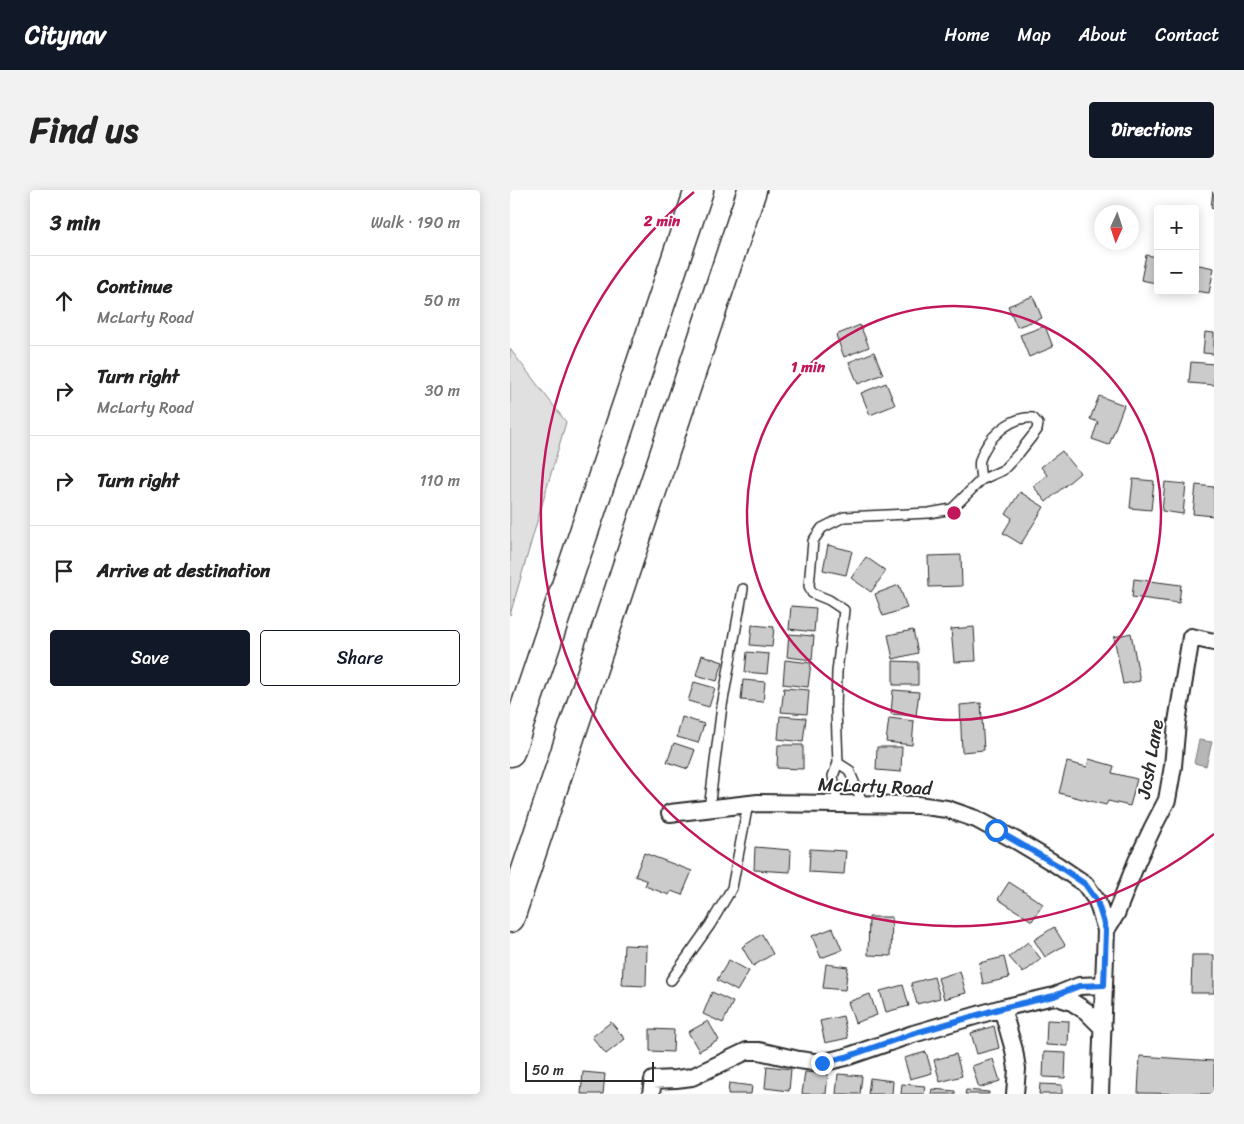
<!DOCTYPE html>
<html lang="en">
<head>
<meta charset="utf-8">
<style>
	body { margin:0; font-family:Sriracha,sans-serif; background:#f2f2f2; color:#222 }
	.controls { position:absolute; right:15px; top:15px; display:grid; overflow:hidden; border-radius:5px; box-shadow:0 2px 12px #0003 }
	.controls button { width:45px; height:45px; display:grid; place-items:center; padding:0; border:0; border-bottom:1px solid #e0e0e0; background:#fff; color:#222; font:25px sans-serif }
	.compass { position:absolute; left:584px; top:15px; width:45px; height:45px; border-radius:50%; background:#fff; box-shadow:0 2px 12px #0003; rotate:183deg }
	.scale { position:absolute; left:15px; bottom:12px; width:129px; box-sizing:border-box; padding-left:5px; border:2px solid #2b2b2b; border-top:0; font-size:14px; line-height:18px; white-space:nowrap; color:#2b2b2b; -webkit-text-stroke:4px #fff; paint-order:stroke }
	.stop { position:absolute; width:15px; height:15px; margin:-11px; border:4px solid #1a73e8; border-radius:50%; background:#fff }
	.stop.end { background:#1a73e8; border-color:#fff; box-shadow:0 1px 5px #0008 }
	.list { margin:0; padding:0; list-style:none }
	h2 { display:flex; justify-content:space-between; align-items:center; height:65px; margin:0; padding:0 20px; font-size:21px }
	h2 small { font-size:16px; font-weight:400; color:#767676 }
	.list li { display:grid; grid-template-columns:32px 1fr auto; gap:15px; align-items:center; box-sizing:border-box; height:90px; padding:0 20px; border-top:1px solid #e0e0e0 }
	.list b { display:block; font-size:19px; white-space:nowrap }
	.list p { margin:0; font-size:16px; white-space:nowrap; color:#767676 }
	.list em { font-size:16px; font-style:normal; color:#767676 }
	.actions { display:flex; gap:10px; padding:15px 20px }
	.actions a { flex:1; padding:11px 0; border:1px solid #111827; border-radius:5px; text-align:center; font-size:18px; color:#111827 }
	.actions .main { background:#111827; color:#fff }
	.icon { flex:none; width:28px; height:28px; fill:none; stroke:currentColor; stroke-width:2; stroke-linecap:round; stroke-linejoin:round }
	.map { position:relative; flex:none; width:704px; height:904px; overflow:hidden; border-radius:5px }
	header { display:flex; align-items:center; gap:30px; box-sizing:border-box; height:70px; padding:0 25px; background:#111827; color:#fff }
	header strong { font-size:24px }
	nav { display:flex; gap:28px; margin-inline-start:auto; font-size:18px }
	.intro { display:flex; align-items:center; justify-content:space-between; box-sizing:border-box; height:120px; padding:0 30px }
	h1 { margin:0; font-size:35px }
	.button { padding:12px 22px; border-radius:5px; background:#111827; color:#fff; font-size:18px; font-weight:700 }
	main { display:flex; gap:30px; padding:0 30px }
	aside { flex:1; background:#fff; border-radius:5px; box-shadow:0 2px 12px #0003 }
	.map>svg:first-child { display:block }
	.green { fill:#e0e0e0; stroke:#868686 }
	.water { fill:#b6b6b6; stroke:#7e7e7e }
	.building { fill:#cbcbcb; stroke:#2b2b2b }
	.lines { fill:none; stroke-linecap:round; stroke-linejoin:round }
	.service-casing { stroke:#2b2b2b; stroke-width:12 }
	.minor-casing { stroke:#2b2b2b; stroke-width:20 }
	.motorway-casing { stroke:#2b2b2b; stroke-width:31 }
	.service { stroke:#fff; stroke-width:9 }
	.minor { stroke:#fff; stroke-width:16 }
	.motorway { stroke:#fff; stroke-width:28 }
	.route { stroke:#1a73e8; stroke-width:6 }
	.ring { fill:none; stroke:#c2185b; stroke-width:2.5 }
	.labels { text-anchor:middle; dominant-baseline:central; stroke-width:4; stroke-linejoin:round; paint-order:stroke }
	.street-label { font-size:19px; fill:#2b2b2b; stroke:#fff }
	.centre { fill:#c2185b; stroke:#fff; stroke-width:2.5 }
	.ring-label { font-size:15px; text-anchor:middle; font-weight:bold; fill:#c2185b; stroke:#fff; stroke-width:4; stroke-linejoin:round; paint-order:stroke }
</style>
</head>
<body>
<header>
<strong>Citynav</strong>
<nav><a>Home</a><a>Map</a><a>About</a><a>Contact</a></nav>
</header>
<div class="intro"><h1>Find us</h1><a class="button">Directions</a></div>
<main>
<aside>
<h2>3 min<small>Walk · 190 m</small></h2>
<ul class="list">
<li><svg class="icon" aria-label="ahead" viewBox="0 0 24 24"><path d="M12 20V5M6 11l6-6 6 6"/></svg><div><b>Continue</b><p>McLarty Road</p></div><em>50 m</em></li>
<li><svg class="icon" aria-label="right" viewBox="0 0 24 24"><path d="M7 20v-9h11M14 6l5 5-5 5"/></svg><div><b>Turn right</b><p>McLarty Road</p></div><em>30 m</em></li>
<li><svg class="icon" aria-label="right" viewBox="0 0 24 24"><path d="M7 20v-9h11M14 6l5 5-5 5"/></svg><div><b>Turn right</b></div><em>110 m</em></li>
<li><svg class="icon" aria-label="arrive" viewBox="0 0 24 24"><path d="M6 21V4h12l-3 4 3 4H6"/></svg><div><b>Arrive at destination</b></div></li>
</ul>
<div class="actions"><a class="main">Save</a><a>Share</a></div>
</aside>
<div class="map">
<svg width="704" height="904" viewBox="0 0 704 904">
	<rect width="100%" height="100%" fill="#fff"/>
	<filter id="ink" filterUnits="userSpaceOnUse"><feTurbulence type="fractalNoise" baseFrequency=".02" numOctaves="2"/><feDisplacementMap in="SourceGraphic" scale="10" xChannelSelector="R" yChannelSelector="G"/><feConvolveMatrix kernelMatrix="1 2 1 2 8 2 1 2 1" color-interpolation-filters="sRGB"/></filter>
	<g filter="url(#ink)">
		<!-- green -->
		<path class="green" d="M0,159L56,232L0,425Z"/>
		<!-- water -->
		<path class="water" d="M689,550L702,552L696,576L684,573Z"/>
		<!-- building -->
		<path class="building" d="M703,0H704V19L701,18Z
			M636,65L648,67V85L646,93L631,90Z
			M689,75L704,78L699,103L685,101V94Z
			M523,106L532,128L507,137L498,116Z
			M350,135L359,157L334,167L326,145Z
			M535,136L543,157L519,167L510,145Z
			M695,142L704,143V164L693,163Z
			M364,162L373,184L348,194L339,172Z
			M681,172L704,174V195L679,193Z
			M376,193L385,215L360,225L351,203Z
			M589,206L614,215L599,255L582,249L588,232L580,229Z
			M552,261L570,283L536,312L523,296L537,285L531,277Z
			M623,289L644,291L641,320L620,318Z
			M655,292L676,294L673,324L652,321Z
			M686,295L704,297V326L683,324Z
			M510,302L534,317L511,354L493,343L502,328L496,324Z
			M318,355L342,361L336,385L313,380Z
			M451,365L452,396L419,397L418,366Z
			M356,367L376,381L361,402L341,388Z
			M624,389L671,395L669,413L622,407Z
			M389,395L397,418L373,426L365,404Z
			M281,416L306,418L304,442L279,439Z
			M242,435L264,437L262,457L240,455Z
			M464,437L466,471L444,472L441,439Z
			M403,440L408,463L383,469L378,445Z
			M621,443L630,491L613,494L604,447Z
			M279,444L304,446L302,470L277,467Z
			M237,462L259,464L257,484L235,482Z
			M192,465L213,472L207,491L186,485Z
			M275,470L301,473L298,497L273,494Z
			M383,471L408,472V495H383Z
			M233,490L255,492L253,512L231,510Z
			M184,492L205,498L199,517L178,511Z
			M274,498L299,500L297,524L271,522Z
			M383,500L409,502L406,526L381,524Z
			M471,513L474,560L452,562L450,515Z
			M270,526L296,528L293,552L268,549Z
			M172,527L194,534L188,553L167,547Z
			M379,528L404,531L402,555L376,552Z
			M164,553L185,560L178,579L157,572Z
			M268,555H293V579L267,578Z
			M367,557H392L391,582L366,580Z
			M579,569L604,576L602,583L627,589L620,616L598,611L596,615L549,603L557,572L577,577Z
			M245,657L281,660L280,682L244,680Z
			M300,659L336,661L334,684L299,682Z
			M134,663L182,681L172,705L161,701L159,705L135,696L137,691L125,686Z
			M499,692L533,714L522,731L488,709Z
			M359,727H382L381,766L358,765Z
			M544,737L555,755L535,767L524,750Z
			M323,738L332,760L311,768L302,746Z
			M252,744L263,764L243,776L232,757Z
			M518,752L531,769L513,783L499,767Z
			M114,755L137,756L136,796L112,795Z
			M682,765H704V803H681Z
			M494,767L499,788L473,794L469,773Z
			M219,770L239,781L227,801L207,790Z
			M316,774L338,777L335,800L313,798Z
			M450,781L456,803L434,809L428,788Z
			M424,787L430,808L407,814L401,793Z
			M393,795L399,816L376,822L370,801Z
			M202,802L223,812L213,833L193,824Z
			M360,804L367,825L345,833L338,812Z
			M333,826L338,848L315,853L310,831Z
			M537,830L559,831L558,856L536,855Z
			M198,831L209,850L189,861L178,842Z
			M101,832L115,849L96,864L82,847Z
			M484,836L489,858L467,864L461,843Z
			M140,839L164,840L163,862L140,861Z
			M416,862L422,883L400,889L394,868Z
			M534,862L556,863L555,888L533,887Z
			M446,864L452,886L430,892L424,870Z
			M630,866L704,871V904L628,903Z
			M483,869L490,891L469,898L462,876Z
			M257,876L281,879L279,901L255,898Z
			M73,882L95,884L93,904H71Z
			M295,882L318,884L316,904H292Z
			M328,884L352,886L350,904H326Z
			M360,888L383,891L382,904H358Z
			M219,893L242,896L241,904H218Z
			M392,894L415,896L414,904H391Z
			M530,894L552,895V904H529Z
			M422,899L445,901V904H421Z
			M456,900L479,902V904H455Z"/>
		<g class="lines">
			<!-- service casing -->
			<g class="service-casing">
				<path id="service" d="M328,573L339,580L353,614
					M328,614L323,586L328,573L326,520L327,482L334,420L319,410L302,403L299,396L303,351L312,338L334,327L419,323L442,319L471,290L493,280L509,263L527,240L528,234L523,228C500,226 477,248 470,270C468,276 471,284 471,290
					M199,619L212,516L233,399
					M161,790L200,735L222,698L238,614"/>
			</g>
			<!-- minor casing -->
			<g class="minor-casing">
				<path id="minor" d="M160,623L248,613L407,615L437,619L466,629L507,651L547,675L575,694L587,711L596,740L590,904
					M596,740L606,724L627,671L643,637L657,610L663,576L667,532L681,447L704,452
					M544,806L562,812L576,821L593,838
					M492,818L504,860L507,879L505,904
					M141,904L143,890L166,889L182,887L237,861H249L289,870L311,873L336,867L403,844L492,818L544,806L569,796L594,795"/>
			</g>
			<!-- motorway casing -->
			<g class="motorway-casing">
				<path id="motorway" d="M0,562L189,0
					M0,728L242,0"/>
			</g>
			<!-- service -->
			<use href="#service" class="service"/>
			<!-- minor -->
			<use href="#minor" class="minor"/>
			<!-- motorway -->
			<use href="#motorway" class="motorway"/>
		</g>
	</g>
	<g class="lines" filter="url(#ink)">
		<!-- route -->
		<path class="route" d="M312,873L336,867L402,844L492,818L544,806L569,796L594,795L596,740L587,711L575,694L547,675L486,640"/>
	</g>
	<!-- distance rings -->
	<g class="ring">
		<circle cx="444" cy="323" r="207"/>
		<path d="M704 644A413 413 0 1 1 184 2"/>
	</g>
	<g class="labels">
		<!-- street labels -->
		<g class="street-label">
			<text transform="translate(640 569) rotate(-80)">Josh Lane</text>
			<text transform="translate(365 596) rotate(2)">McLarty Road</text>
		</g>
	</g>
	<circle cx="444" cy="323" r="8" class="centre"/>
	<g class="ring-label">
		<text x="152" y="36">2 min</text>
		<text x="298" y="182">1 min</text>
	</g>
</svg>
<div class="controls">
<button>+</button>
<button>−</button>
</div>
<svg class="compass" viewBox="-18 -18 36 36"><path d="M0-13l5 13h-10z" fill="#e53935"/><path d="M0 13l5-13h-10z" fill="#767676"/></svg>
<div class="scale">50 m</div>
<div class="stop" style="left:486px;top:640px"></div>
<div class="stop end" style="left:312px;top:873px"></div>
</div>
</main>
</body>
</html>
